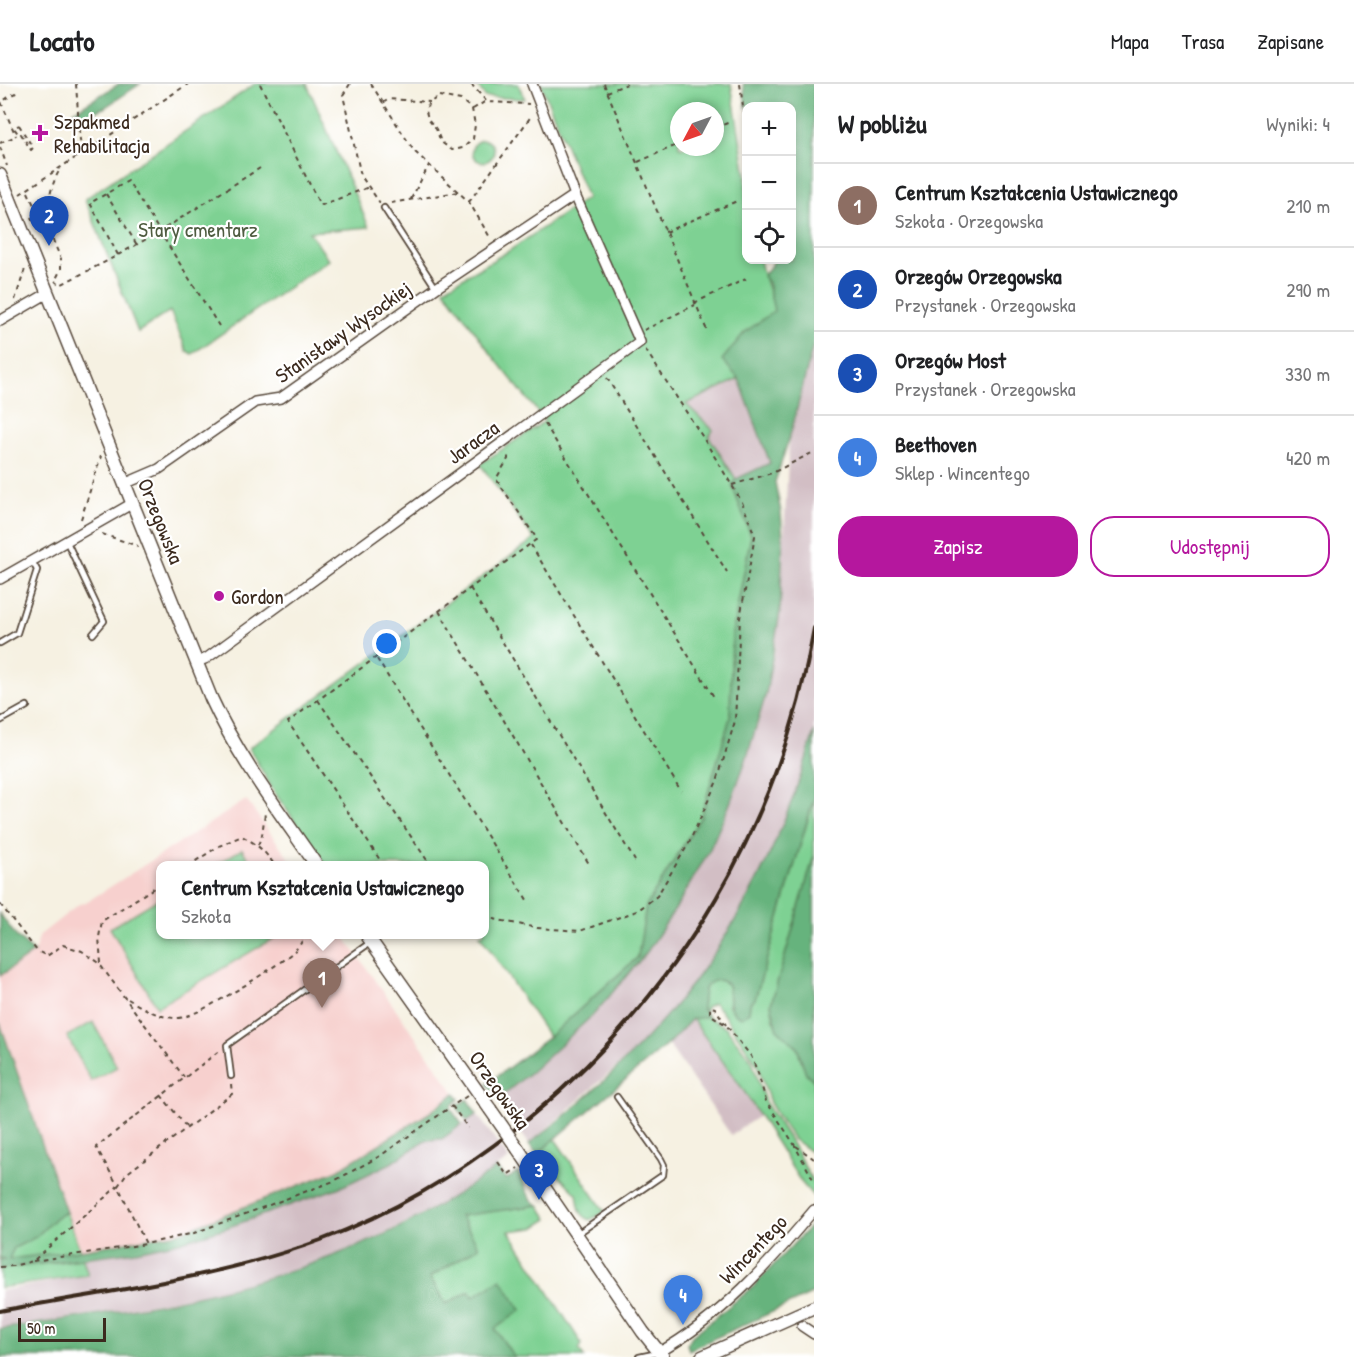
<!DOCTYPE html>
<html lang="pl">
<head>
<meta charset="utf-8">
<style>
	body { margin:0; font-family:"Patrick Hand",sans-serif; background:#f2f2f2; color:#202124 }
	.controls { position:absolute; right:18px; top:18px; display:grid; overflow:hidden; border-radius:12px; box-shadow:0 3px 9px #0003 }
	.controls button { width:54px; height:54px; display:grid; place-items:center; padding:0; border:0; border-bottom:2px solid #e0e0e0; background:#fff; color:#202124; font:30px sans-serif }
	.compass { position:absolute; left:670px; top:18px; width:54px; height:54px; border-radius:50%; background:#fff; box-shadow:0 3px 9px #0003; rotate:229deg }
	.scale { position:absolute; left:18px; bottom:15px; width:88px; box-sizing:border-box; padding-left:6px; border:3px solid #3b2a1e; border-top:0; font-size:16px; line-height:21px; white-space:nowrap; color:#3b2a1e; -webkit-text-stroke:4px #fff; paint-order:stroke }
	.you { position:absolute; left:387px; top:560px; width:21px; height:21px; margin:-15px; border:4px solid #fff; border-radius:50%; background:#1a73e8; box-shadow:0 0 0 9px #1a73e833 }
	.badge { display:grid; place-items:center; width:39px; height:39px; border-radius:50%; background:#b5179e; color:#fff; font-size:20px; font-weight:700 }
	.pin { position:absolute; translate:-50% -50px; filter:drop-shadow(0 2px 3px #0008) }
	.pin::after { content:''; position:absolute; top:32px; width:21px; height:18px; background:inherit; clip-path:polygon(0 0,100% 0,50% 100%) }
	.popup { position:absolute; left:156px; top:777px; width:333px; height:78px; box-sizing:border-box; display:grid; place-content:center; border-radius:12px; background:#fff; filter:drop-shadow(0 2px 4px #0005); font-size:20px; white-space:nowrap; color:#757577 }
	.popup b { font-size:22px; color:#202124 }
	.popup::after { content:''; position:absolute; left:50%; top:100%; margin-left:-12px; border:12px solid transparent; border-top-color:#fff }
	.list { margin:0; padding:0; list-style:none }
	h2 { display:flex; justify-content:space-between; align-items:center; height:78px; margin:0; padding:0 24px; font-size:26px }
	h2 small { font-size:20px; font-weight:400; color:#757577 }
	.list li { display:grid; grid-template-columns:39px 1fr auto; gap:18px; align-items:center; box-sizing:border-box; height:84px; padding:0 24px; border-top:2px solid #e0e0e0 }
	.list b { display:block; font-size:22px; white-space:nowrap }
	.list p { margin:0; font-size:20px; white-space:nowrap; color:#757577 }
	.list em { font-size:20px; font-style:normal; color:#757577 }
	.actions { display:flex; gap:12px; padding:18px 24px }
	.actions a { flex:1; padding:14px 0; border:2px solid #b5179e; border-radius:24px; text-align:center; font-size:21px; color:#b5179e }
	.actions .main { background:#b5179e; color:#fff }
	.icon { flex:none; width:33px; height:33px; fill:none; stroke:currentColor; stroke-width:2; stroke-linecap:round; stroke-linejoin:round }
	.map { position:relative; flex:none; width:814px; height:1273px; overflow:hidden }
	header { display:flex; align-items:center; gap:36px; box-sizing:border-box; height:84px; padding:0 30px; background:#fff; border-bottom:2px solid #e0e0e0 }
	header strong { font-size:28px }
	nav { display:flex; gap:33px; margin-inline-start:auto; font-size:21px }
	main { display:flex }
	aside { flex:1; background:#fff }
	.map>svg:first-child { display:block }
	.built { fill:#f7d0ce }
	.industrial { fill:#d2bec4 }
	.green { fill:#7ed193; stroke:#5c7e58; stroke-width:1.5; fill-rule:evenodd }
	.forest { fill:#66b37d; stroke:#506e4e; stroke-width:1.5 }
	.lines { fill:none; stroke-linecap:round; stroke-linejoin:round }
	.service-casing { stroke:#57483b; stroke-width:8 }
	.minor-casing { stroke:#57483b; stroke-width:12 }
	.tertiary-casing { stroke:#57483b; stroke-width:15 }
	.path { stroke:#57483b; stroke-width:2; stroke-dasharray:4.5 4.5; stroke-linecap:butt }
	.service { stroke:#fff; stroke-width:4.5 }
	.minor { stroke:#fff; stroke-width:9 }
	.tertiary { stroke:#fff; stroke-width:12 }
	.rail { stroke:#3b2a1e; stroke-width:4 }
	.tertiary-bridge-casing { stroke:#57483b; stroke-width:15; stroke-linecap:butt }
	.tertiary-bridge { stroke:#fff; stroke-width:12 }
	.poi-dot { fill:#b5179e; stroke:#fff; stroke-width:2 }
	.labels { text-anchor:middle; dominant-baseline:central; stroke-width:4.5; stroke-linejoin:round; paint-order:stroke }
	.poi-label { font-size:21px; fill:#3b2a1e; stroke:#fff; text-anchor:start }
	.park-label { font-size:21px; fill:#4f5c41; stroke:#fff }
	.street-label { font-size:21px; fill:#3b2a1e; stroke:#fff }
</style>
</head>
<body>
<header>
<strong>Locato</strong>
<nav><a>Mapa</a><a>Trasa</a><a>Zapisane</a></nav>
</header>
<main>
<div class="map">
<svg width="814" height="1273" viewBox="0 0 814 1273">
	<rect width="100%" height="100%" fill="#fff"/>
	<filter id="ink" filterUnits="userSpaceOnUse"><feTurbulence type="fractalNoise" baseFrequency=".0167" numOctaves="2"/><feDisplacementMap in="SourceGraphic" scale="12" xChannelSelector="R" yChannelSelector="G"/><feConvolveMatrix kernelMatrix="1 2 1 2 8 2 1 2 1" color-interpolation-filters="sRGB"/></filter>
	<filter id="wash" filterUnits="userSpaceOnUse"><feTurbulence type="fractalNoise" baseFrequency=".008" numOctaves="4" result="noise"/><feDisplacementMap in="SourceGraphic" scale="24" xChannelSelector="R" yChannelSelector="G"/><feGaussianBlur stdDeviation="1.35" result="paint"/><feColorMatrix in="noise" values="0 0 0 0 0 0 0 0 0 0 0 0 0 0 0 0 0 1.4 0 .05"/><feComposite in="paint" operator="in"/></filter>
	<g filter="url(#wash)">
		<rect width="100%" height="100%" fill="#f6f1e2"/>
		<!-- built -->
		<path class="built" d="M246,716L294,781L160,782V850L343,851L455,1009L429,1029L338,1086L178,1149L80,1166L0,939V892L34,868L40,851L79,820L85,819Z"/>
		<!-- industrial -->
		<path class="industrial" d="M814,0V648L803,690L789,727L762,788L734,839L701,891L664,936L632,969L529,1060L498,1015L532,987L595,929L647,869L676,824L709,767L739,696L760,633L775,565L781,509L806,41Z
			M739,295L770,379L736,395L686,320Z
			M692,935L742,1004L759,1032L731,1051L668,960Z
			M477,1030L509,1075L465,1106L426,1129L361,1161L289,1188L209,1209L122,1226L0,1245V1207L88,1191L83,1175L136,1167L179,1158L311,1114L374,1087L426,1056L442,1055Z"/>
		<!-- green -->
		<path class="green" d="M255,0H307L369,143L309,148L329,176L192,270L187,267L170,227L138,248L85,115Z
			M476,0H518L525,15L485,13Z
			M541,0H731L746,91V176H760C763,193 770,209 775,227L744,249L739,295L686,320L713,346L709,353L736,395L732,401L751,452L732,551L730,634L701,733L646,822L638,873L549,953L480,851L484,850V782L326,781L274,708L249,664L534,455L480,380L545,337L492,271L444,205L507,168L587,114ZM679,27H715V63H679Z
			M472 67a11 11 0 1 1 22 0a11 11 0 1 1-22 0Z
			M814,715V772L771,920L774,936L797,964L806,989L814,997V1070L793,1055L779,1034L770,1019L757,980L721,927L714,919L706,923L705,928L702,924L704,905C711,896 719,893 728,901L729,922L733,928H749L750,919L755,915Z
			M242,765L252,781H215Z
			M160,814V850L279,851L157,923L110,844Z
			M706,932L726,943L752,977L765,1018L793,1061L814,1100V1113L801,1098L742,1004L692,935Z
			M93,938L117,983L91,997L67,952Z
			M555,1055L605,1128L590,1136C578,1131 579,1121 577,1110L535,1068L540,1067Z
			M539,1121L548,1135L534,1144L509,1147L582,1260L579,1266L584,1273H514L495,1245L500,1196L473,1214L469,1207L446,1220L430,1193L479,1163L459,1132Z
			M66,1128L80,1166L28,1174L0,1176V1174L8,1175L14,1164L36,1153L56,1133Z
			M83,1175L88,1191L0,1204V1185Z"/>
		<!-- forest -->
		<path class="forest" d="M119,0H140L104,24L100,25L73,41L71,29Z
			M743,0H814V257L792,345L775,398L781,428L783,455L780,528L766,610L746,676L729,722L709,767L676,824L647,868L595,929L532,987L498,1015L487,1000L549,953L638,873L646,822L701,733L730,634L732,551L751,452L732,401L736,395L770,379L739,295L722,276L744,249L774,227L768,199L763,192L775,176H792V22H746V25Z
			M814,648V714L755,915L750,919L749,928L742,933C725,927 732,915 728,901C719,893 711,896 704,905L702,924L708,933L692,935L668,960L555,1055L540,1068H535L529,1060C674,949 765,825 814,648Z
			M814,772V997L806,989L797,963L778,946L771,920Z
			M0,830L16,852L34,868L0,892Z
			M0,939L66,1128L56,1133L36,1153L14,1164L9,1175L80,1166L178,1149L338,1086L429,1029L455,1009L459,1015L452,1021L451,1025L462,1040L442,1055L426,1056L391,1079L343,1102L226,1144L179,1158L136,1167L0,1185V1176L5,1175L0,1174Z
			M467,1015L477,1030L467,1037L456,1022Z
			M496,1084L507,1095L518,1088C526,1099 525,1114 539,1121L460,1132L479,1163L430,1193L446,1220L470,1207L473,1213L501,1195L521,1226L495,1245L514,1273H0V1245C121,1228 245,1210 358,1162C408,1142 453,1114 496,1084Z
			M814,1138V1209L689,1266L687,1260L692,1252L753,1203Z"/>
	</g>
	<g filter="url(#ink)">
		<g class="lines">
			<!-- service casing -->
			<g class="service-casing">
				<path id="service" d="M384,124L436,204
					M66,456L104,537L93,550
					M0,559L17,549L37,486L32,477
					M0,637L27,622
					M231,992L227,961L371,858
					M577,1150L663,1091L664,1081L661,1075L617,1013
					M639,1273L658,1269"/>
			</g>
			<!-- minor casing -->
			<g class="minor-casing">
				<path id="minor" d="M0,237L48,209
					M124,400L159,385L255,318L281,314L436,204L575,111
					M0,495L133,419
					M197,578L207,574L640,258L575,111L532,0
					M802,1242L814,1250
					M658,1269C720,1234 769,1180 814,1126"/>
			</g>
			<!-- tertiary casing -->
			<g class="tertiary-casing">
				<path id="tertiary" d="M0,91L211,614C239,675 279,727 317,782
					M366,850L490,1025
					M518,1065L643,1248L663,1273
					M702,1273L814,1223"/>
			</g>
			<!-- path -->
			<path class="path" d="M76,0L80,57L84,68
				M260,0L319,119L322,121L369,103
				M350,0L343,11L361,92L380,119
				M371,0L414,67L469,118L491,155
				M471,0L487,18L529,20
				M604,0L708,249
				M740,0L746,45
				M607,8L627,0
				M16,10L15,9L1,18L16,52
				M439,12L461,16L472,25L475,41L473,55L463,64L452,66L441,58L436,45L428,35L426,27L428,20Z
				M383,19L389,15L430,18
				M473,25L486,17
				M19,41L33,64L31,66L21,50L19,51L14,44L19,41
				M715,44L730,38
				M0,59L16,52
				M0,63L7,82
				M638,78L679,60
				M28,108L43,141L49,147L61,175V185L55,197
				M20,110L188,0
				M106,110L137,161
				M411,115L429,81
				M469,118L532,31
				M391,119L458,108
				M31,133L35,141
				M49,145C48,124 48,107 59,87
				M665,148L737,117
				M118,171L90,119L128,97L219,242
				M55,197L60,201L109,176L159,148L260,84
				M15,216L25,185
				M694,219L746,195
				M644,246L695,221
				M607,294L727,488
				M545,340L714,613
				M732,401L772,389L814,368
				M81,435L101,372
				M102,450L138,462
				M531,461L681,707
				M470,504L635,777
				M439,527L589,780
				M377,575L529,819
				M318,616L431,782
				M258,761L262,751L265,729
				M188,782L219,762L242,752C257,760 266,768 275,782
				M384,782L288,638L537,455L496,395L508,375V368
				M0,820L37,867L47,872L63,861L82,867L98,878L184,993
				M484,833L537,844L580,847L637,827L657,812L689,759L717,697L735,637L740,534L755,452L742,418L702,352L645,265
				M101,879L99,853L102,837L160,800
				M128,915C143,924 161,935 179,934C198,933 276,883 292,869C298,864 303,858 304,850
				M726,941L715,924L710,923V930L726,941L751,972L758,989L766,1017L794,1060L814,1097
				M231,1000L232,1010L126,1090L118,1102L146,1160L194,1149L334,1097L380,1072L452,1022
				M161,1011L187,1044
				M467,1012L452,1022L468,1044
				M796,1062L814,1075
				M498,1078L507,1091L518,1084
				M33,1177L146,1160
				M0,1183L13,1182L33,1177L110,1109L118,1102L96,1063L219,967"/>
			<!-- service -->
			<use href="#service" class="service"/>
			<!-- minor -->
			<use href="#minor" class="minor"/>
			<!-- tertiary -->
			<use href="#tertiary" class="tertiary"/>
			<!-- rail -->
			<path class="rail" d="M0,1227C107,1207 219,1194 321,1156C398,1127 467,1085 530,1033C680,909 782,736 814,544"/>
			<!-- tertiary-bridge casing -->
			<g class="tertiary-bridge-casing">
				<path id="tertiary-bridge" d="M490,1025L518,1065"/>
			</g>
			<!-- tertiary-bridge -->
			<use href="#tertiary-bridge" class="tertiary-bridge"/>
		</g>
	</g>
	<!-- markers -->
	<g class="poi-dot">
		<path d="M37 40h6v6h6v6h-6v6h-6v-6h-6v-6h6z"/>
		<circle cx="219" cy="512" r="6"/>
	</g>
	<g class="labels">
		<!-- poi labels -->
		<g class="poi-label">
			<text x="54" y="37">Szpakmed<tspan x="54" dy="24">Rehabilitacja</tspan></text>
			<text x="231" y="512">Gordon</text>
		</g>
		<!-- park labels -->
		<g class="park-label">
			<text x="198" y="145">Stary cmentarz</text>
		</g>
		<!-- street labels -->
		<g class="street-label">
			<text transform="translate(343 248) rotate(-35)">Stanisławy Wysockiej</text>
			<text transform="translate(473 358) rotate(-36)">Jaracza</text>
			<text transform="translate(161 437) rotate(68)">Orzegowska</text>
			<text transform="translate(500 1006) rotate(55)">Orzegowska</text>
			<text transform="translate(753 1165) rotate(-46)">Wincentego</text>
		</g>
	</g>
</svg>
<div class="controls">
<button>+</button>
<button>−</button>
<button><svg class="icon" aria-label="locate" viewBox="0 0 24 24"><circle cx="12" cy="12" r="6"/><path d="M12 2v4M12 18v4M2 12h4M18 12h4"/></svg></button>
</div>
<svg class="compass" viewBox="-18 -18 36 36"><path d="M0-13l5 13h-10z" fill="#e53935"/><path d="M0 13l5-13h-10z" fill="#757577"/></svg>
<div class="scale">50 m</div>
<div class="you"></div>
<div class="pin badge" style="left:322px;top:924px;background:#8d6e63">1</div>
<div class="popup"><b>Centrum Kształcenia Ustawicznego</b>Szkoła</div>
<div class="pin badge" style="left:49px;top:162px;background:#1a4fb4">2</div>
<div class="pin badge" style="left:539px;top:1116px;background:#1a4fb4">3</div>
<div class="pin badge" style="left:683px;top:1241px;background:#3f7fe0">4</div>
</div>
<aside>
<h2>W pobliżu<small>Wyniki: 4</small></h2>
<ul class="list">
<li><span class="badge" style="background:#8d6e63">1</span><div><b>Centrum Kształcenia Ustawicznego</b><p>Szkoła · Orzegowska</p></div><em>210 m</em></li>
<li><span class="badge" style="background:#1a4fb4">2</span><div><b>Orzegów Orzegowska</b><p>Przystanek · Orzegowska</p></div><em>290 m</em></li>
<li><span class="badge" style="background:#1a4fb4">3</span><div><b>Orzegów Most</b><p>Przystanek · Orzegowska</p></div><em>330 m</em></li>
<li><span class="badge" style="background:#3f7fe0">4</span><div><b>Beethoven</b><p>Sklep · Wincentego</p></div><em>420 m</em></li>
</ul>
<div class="actions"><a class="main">Zapisz</a><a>Udostępnij</a></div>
</aside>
</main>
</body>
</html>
